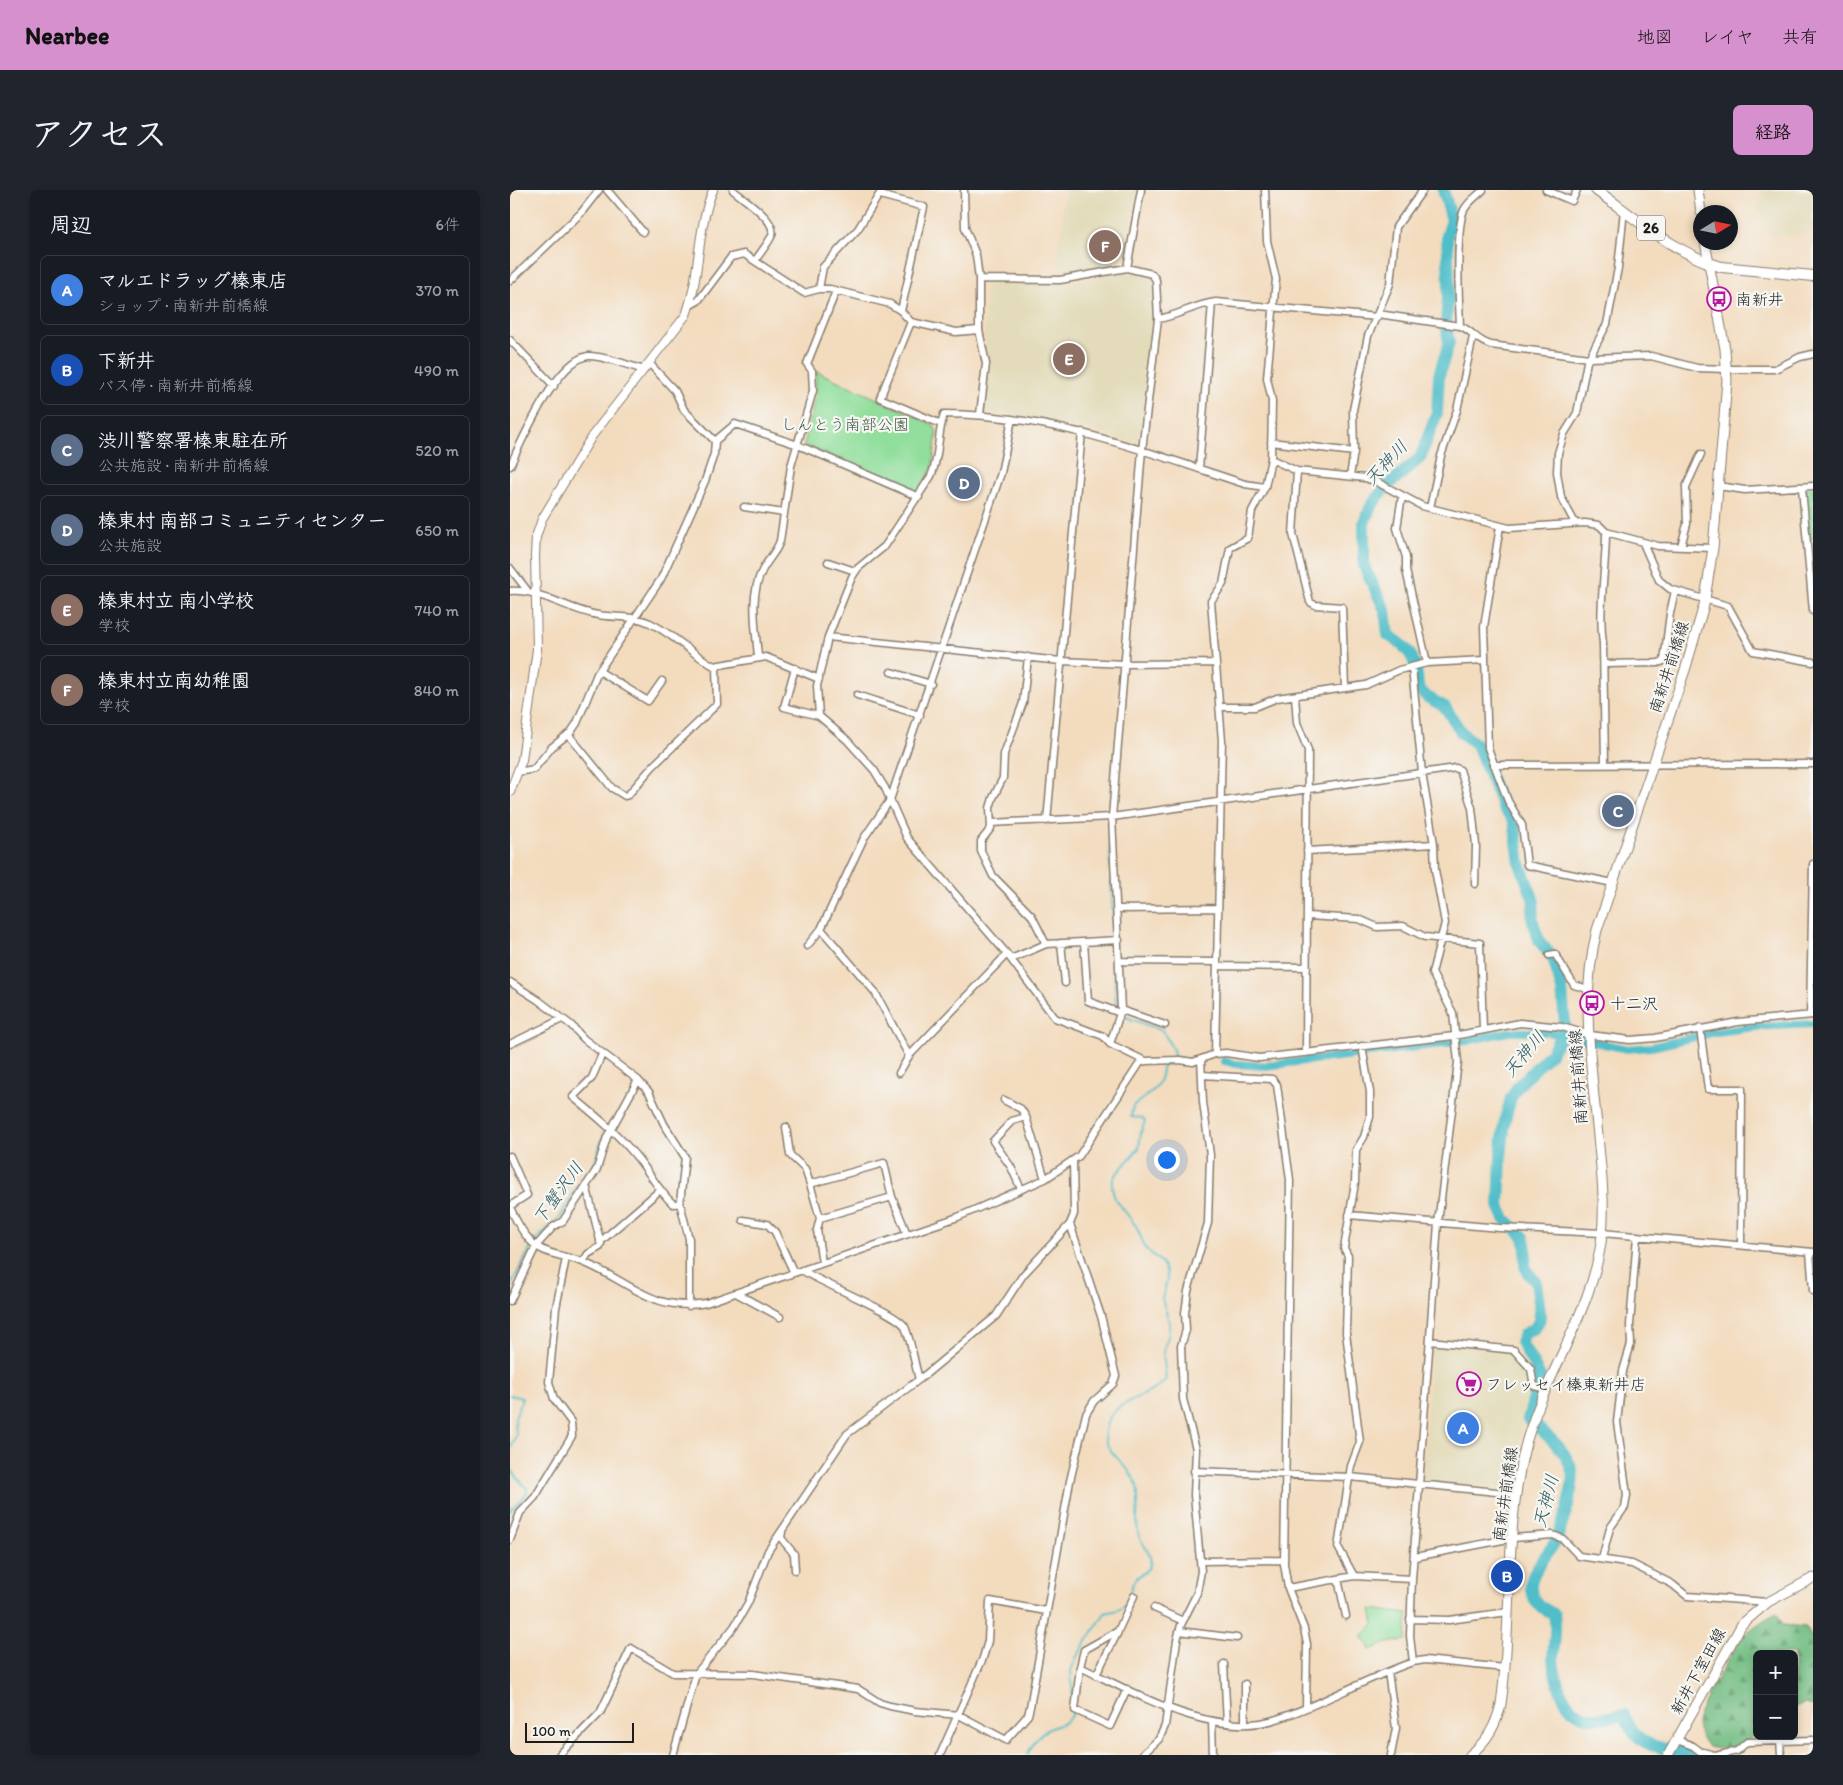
<!DOCTYPE html>
<html lang="ja">
<head>
<meta charset="utf-8">
<style>
	body { margin:0; font-family:Itim,"Klee One",sans-serif; background:#20242c; color:#f1f3f6 }
	.controls { position:absolute; right:15px; bottom:15px; display:grid; overflow:hidden; border-radius:8px; box-shadow:0 2px 8px #0003 }
	.controls button { width:45px; height:45px; display:grid; place-items:center; padding:0; border:0; border-bottom:1px solid #363941; background:#171b24; color:#f1f3f6; font:25px sans-serif }
	.compass { position:absolute; left:1183px; top:15px; width:45px; height:45px; border-radius:50%; background:#171b24; box-shadow:0 2px 8px #0003; rotate:80deg }
	.scale { position:absolute; left:15px; bottom:12px; width:109px; box-sizing:border-box; padding-left:5px; border:2px solid #1c1c1c; border-top:0; font-size:14px; line-height:18px; white-space:nowrap; color:#1c1c1c; -webkit-text-stroke:4px #f6f6f2; paint-order:stroke }
	.you { position:absolute; left:656px; top:969px; width:18px; height:18px; margin:-12px; border:4px solid #fff; border-radius:50%; background:#1a73e8; box-shadow:0 0 0 8px #1a73e833 }
	.badge { display:grid; place-items:center; width:32px; height:32px; border-radius:50%; background:#d690ce; color:#fff; font-size:16px; font-weight:700 }
	.pin { position:absolute; translate:-50% -50%; border:2px solid #fff; box-shadow:0 1px 5px #0006 }
	.list { margin:0; padding:0; list-style:none }
	h2 { display:flex; justify-content:space-between; align-items:center; height:65px; margin:0; padding:0 20px; font-size:21px }
	h2 small { font-size:16px; font-weight:400; color:#9ea1a6 }
	.list li { display:grid; grid-template-columns:32px 1fr auto; gap:15px; align-items:center; box-sizing:border-box; height:70px; margin:0 10px 10px; padding:0 10px; border:1px solid #363941; border-radius:8px }
	.list b { display:block; font-size:19px; white-space:nowrap }
	.list p { margin:0; font-size:16px; white-space:nowrap; color:#9ea1a6 }
	.list em { font-size:16px; font-style:normal; color:#9ea1a6 }
	.map { position:relative; flex:none; width:1303px; height:1565px; overflow:hidden; border-radius:8px }
	header { display:flex; align-items:center; gap:30px; box-sizing:border-box; height:70px; padding:0 25px; background:#d690ce; color:#111 }
	header strong { font-size:24px }
	nav { display:flex; gap:28px; margin-inline-start:auto; font-size:18px }
	.intro { display:flex; align-items:center; justify-content:space-between; box-sizing:border-box; height:120px; padding:0 30px }
	h1 { margin:0; font-size:35px }
	.button { padding:12px 22px; border-radius:8px; background:#d690ce; color:#111; font-size:18px; font-weight:700 }
	main { display:flex; gap:30px; padding:0 30px }
	aside { flex:1; background:#171b24; border-radius:8px; box-shadow:0 2px 8px #0003 }
	.map>svg:first-child { display:block }
	.built { fill:#e3dbba }
	.forest { fill:url(#forest-firs); stroke:#486d50 }
	.green { fill:#92df9d; stroke:#577e5c }
	.lines { fill:none; stroke-linecap:round; stroke-linejoin:round }
	.stream { stroke:#50bec9; stroke-width:2 }
	.canal { stroke:#50bec9; stroke-width:8 }
	.river { stroke:#50bec9; stroke-width:12 }
	.minor-casing { stroke:#887c6d; stroke-width:9 }
	.tertiary-casing { stroke:#887c6d; stroke-width:10 }
	.secondary-casing { stroke:#887c6d; stroke-width:11 }
	.primary-casing { stroke:#887c6d; stroke-width:12 }
	.minor { stroke:#fff; stroke-width:6 }
	.tertiary { stroke:#fff; stroke-width:8 }
	.secondary { stroke:#fff; stroke-width:9 }
	.primary { stroke:#fff; stroke-width:10 }
	.labels { text-anchor:middle; dominant-baseline:central; stroke-width:4.5; stroke-linejoin:round; paint-order:stroke }
	.shield { fill:#f6f6f2; stroke:#5d5d5c; stroke-width:1 }
	.shield-label { font-size:15px; font-weight:bold; fill:#1c1c1c }
	.poi-label { font-size:16px; fill:#1c1c1c; stroke:#f6f6f2; text-anchor:start }
	.park-label { font-size:16px; fill:#3f5643; stroke:#f6f6f2 }
	.street-label { font-size:16px; fill:#1c1c1c; stroke:#f6f6f2 }
	.water-label { font-size:18px; font-style:italic; fill:#315d61; stroke:#f6f6f2 }
</style>
</head>
<body>
<header>
<strong>Nearbee</strong>
<nav><a>地図</a><a>レイヤ</a><a>共有</a></nav>
</header>
<div class="intro"><h1>アクセス</h1><a class="button">経路</a></div>
<main>
<aside>
<h2>周辺<small>6件</small></h2>
<ul class="list">
<li><span class="badge" style="background:#3f7fe0">A</span><div><b>マルエドラッグ榛東店</b><p>ショップ · 南新井前橋線</p></div><em>370 m</em></li>
<li><span class="badge" style="background:#1a4fb4">B</span><div><b>下新井</b><p>バス停 · 南新井前橋線</p></div><em>490 m</em></li>
<li><span class="badge" style="background:#5c6f8a">C</span><div><b>渋川警察署榛東駐在所</b><p>公共施設 · 南新井前橋線</p></div><em>520 m</em></li>
<li><span class="badge" style="background:#5c6f8a">D</span><div><b>榛東村 南部コミュニティセンター</b><p>公共施設</p></div><em>650 m</em></li>
<li><span class="badge" style="background:#8d6e63">E</span><div><b>榛東村立 南小学校</b><p>学校</p></div><em>740 m</em></li>
<li><span class="badge" style="background:#8d6e63">F</span><div><b>榛東村立南幼稚園</b><p>学校</p></div><em>840 m</em></li>
</ul>
</aside>
<div class="map">
<svg width="1303" height="1565" viewBox="0 0 1303 1565">
	<defs>
		<pattern id="forest-firs" width="22" height="20" patternUnits="userSpaceOnUse" patternTransform="scale(1.25)"><rect width="22" height="20" fill="#75be84"/><path d="M5 1l3.5 6h-7zM16 11l3.5 6h-7z" fill="#5f9a6b"/></pattern>
	</defs>
	<rect width="100%" height="100%" fill="#f6f6f2"/>
	<filter id="ink" filterUnits="userSpaceOnUse"><feTurbulence type="fractalNoise" baseFrequency=".02" numOctaves="2"/><feDisplacementMap in="SourceGraphic" scale="10" xChannelSelector="R" yChannelSelector="G"/><feConvolveMatrix kernelMatrix="1 2 1 2 8 2 1 2 1" color-interpolation-filters="sRGB"/></filter>
	<filter id="wash" filterUnits="userSpaceOnUse"><feTurbulence type="fractalNoise" baseFrequency=".0096" numOctaves="4" result="noise"/><feDisplacementMap in="SourceGraphic" scale="20" xChannelSelector="R" yChannelSelector="G"/><feGaussianBlur stdDeviation="1.12" result="paint"/><feColorMatrix in="noise" values="0 0 0 0 0 0 0 0 0 0 0 0 0 0 0 0 0 1.4 0 .05"/><feComposite in="paint" operator="in"/></filter>
	<g filter="url(#wash)">
		<rect width="100%" height="100%" fill="#f3dbbe"/>
		<!-- built -->
		<path class="built" d="M556,0L627,2L612,77L562,86L555,83L549,74L548,64V51L553,38L552,21Z
			M1253,0H1303V43L1262,46L1248,17Z
			M615,82L635,84L643,91L645,118L629,252L626,254L578,239L480,221L475,217L479,175L474,144L476,91L552,94Z
			M923,1154L1002,1161L1020,1183L1021,1195L1025,1198L1012,1236V1245L1001,1298L913,1292L921,1157Z"/>
		<!-- forest -->
		<path class="forest" d="M1267,1423L1273,1435L1296,1437L1303,1450V1516L1295,1513L1284,1517V1464H1247V1545C1230,1554 1217,1562 1198,1557C1193,1550 1187,1542 1187,1533C1188,1519 1225,1456 1235,1445C1241,1438 1259,1426 1267,1423Z"/>
		<!-- green -->
		<path class="green" d="M306,181L424,235L427,243L422,279L406,303L294,255L306,203Z
			M1303,298V349H1299L1295,302L1296,299Z
			M861,1419L898,1424L896,1450L877,1453L860,1460L858,1454L852,1448L854,1444L864,1434Z"/>
		<g class="lines">
			<!-- stream -->
			<path class="stream" d="M599,634L606,818
				M612,823L616,827L653,841L664,862L663,868
				M25,1051L51,1026L64,1002L83,978L93,946
				M0,1097L22,1055
				M0,1205L12,1208L5,1228L6,1246L0,1260
				M0,1278L17,1299V1303L0,1321
				M563,1513L561,1481L566,1468L595,1423C601,1421 609,1421 614,1417C620,1412 620,1400 623,1393C627,1384 638,1384 640,1374C643,1363 632,1355 629,1346C623,1330 632,1309 626,1293C618,1271 584,1259 598,1231C609,1207 642,1208 656,1189L653,1162L659,1143V1131L652,1109L657,1090L656,1081L652,1073L636,1059L626,1036L604,1007L602,995L604,987L629,958L631,942L635,931L632,928L621,927L623,916C638,904 651,899 652,878L658,873
				M517,1565C521,1558 525,1550 530,1545C541,1533 559,1538 563,1520"/>
			<!-- canal -->
			<path class="canal" d="M714,871L725,874L755,876L956,851L998,842H1038L1117,859L1142,857L1201,843L1244,837L1303,834"/>
			<!-- river -->
			<path class="river" d="M933,0L942,30L937,45L939,93L936,134L939,153L929,185L927,223L910,268L875,298L861,316L854,333V376L875,420L878,445C902,459 907,471 908,498L917,507L935,517L952,543L967,555L993,617L1004,630L1010,674L1024,711L1022,728L1026,742L1030,752L1043,768L1052,800L1055,834L1053,842L1041,863L1008,896L1001,908L995,930L991,967L989,1016L995,1029L1014,1047L1016,1060L1015,1076L1019,1084L1026,1092L1029,1113L1030,1129L1025,1138L1014,1144L1011,1152L1030,1186L1018,1229C1035,1244 1056,1258 1062,1281C1066,1294 1051,1340 1045,1352C1035,1369 1009,1392 1027,1413C1031,1418 1039,1421 1044,1424C1048,1444 1041,1460 1044,1478C1048,1497 1055,1521 1076,1527C1087,1530 1103,1526 1114,1525C1128,1557 1144,1557 1175,1562L1179,1565"/>
		</g>
	</g>
	<g filter="url(#ink)">
		<g class="lines">
			<!-- minor casing -->
			<g class="minor-casing">
				<path id="minor" d="M97,0L133,42
					M223,0C233,9 267,30 262,45C258,54 250,63 245,71
					M454,0L455,38L466,65L469,89V140
					M1036,0L1062,11L1067,0
					M370,5L414,17L391,121
					M617,78L631,0
					M469,89L550,90L617,78L642,84L646,90L648,129L632,260L602,627L611,820L600,854
					M0,91L71,23L89,0
					M309,99L313,77L348,39L372,0
					M179,116L188,111L221,67L234,64L294,103L309,99H320L380,114L391,121L401,132L446,142L469,140L476,174L470,224
					M868,124L950,136C962,140 966,151 981,155L1079,168L1141,166L1187,178L1216,179H1265L1290,167L1303,164
					M648,129C668,126 686,114 706,112L867,127
					M401,132L370,208L431,234
					M950,136C949,112 945,39 954,20C958,12 967,6 973,0
					M0,150L44,196
					M140,174L165,201L174,220L205,251L225,234L288,255L409,307
					M761,252L844,262
					M761,269L787,281L855,288L867,292L912,316L999,338L1075,333L1089,335L1096,342L1148,356L1203,358
					M0,276C12,250 47,170 78,166C92,165 121,176 134,180
					M689,279L702,113
					M787,281L783,344L800,412L805,415L832,417L835,497
					M840,286L844,262L843,220L858,146L880,94L886,37L913,0
					M1208,296L1235,300L1303,296
					M1292,298L1303,421
					M892,306L887,338L896,367V380L917,473
					M234,317L274,323
					M920,318L931,266L947,220L963,147
					M1065,333L1051,307L1047,282L1048,263L1054,244L1067,223L1077,172L1097,134L1108,78L1114,20
					M990,336L974,437L978,558L998,611L1012,635L1017,675L1103,693
					M1133,353L1149,390L1160,399L1218,416L1243,461L1303,472
					M1171,356L1177,334L1176,297L1191,264
					M318,372L345,381
					M0,378L17,400
					M0,401C31,399 57,420 88,425C106,428 124,425 140,433C163,444 182,464 204,476L256,467L309,489
					M318,447L551,471L615,474L705,473
					M248,467C246,440 239,406 252,381C257,370 266,363 270,351L281,276L303,201L302,181L297,174L326,101
					M518,467L513,513L494,564L493,588L483,608L480,618L481,638L471,651V661L483,686L522,726L536,754
					M1094,474L1148,473L1154,471L1160,423L1165,401
					M285,478L274,517L309,526
					M89,481L138,511L152,491
					M381,482L421,494
					M347,505L410,525
					M785,506L787,533L798,560L796,863
					M709,517H745L767,508L856,495L889,480L917,473L975,470
					M58,544L102,598L115,606L118,605L143,576L207,514L206,476
					M1095,574L1093,454C1088,418 1096,379 1096,342
					M984,575L1303,574
					M8,582L24,579L42,557L61,542L67,533L87,484L151,389L195,291L204,264L205,251
					M537,631L572,242
					M481,633L602,627L946,578L950,580L962,618L966,655L965,694
					M797,661L924,654L912,583L902,477
					M607,719L708,718
					M797,726L849,729L867,737L893,736L915,747L970,753L973,840
					M311,739L365,802L399,866
					M574,752L578,811L610,823
					M551,753L555,793
					M297,756L311,739L354,648L380,610L491,283L502,229
					M1039,765L1045,764L1064,795L1078,799
					M501,769L536,754L609,750
					M610,771L707,772
					M707,776L797,777
					M0,792L28,810L61,835L74,849L128,890L139,902L154,934L175,967L170,1013L179,1049V1116
					M611,820L655,835
					M1300,825L1303,674
					M1190,838L1198,899H1232L1231,1055
					M0,854L52,829
					M852,856L860,902V927L854,947L846,960L845,993L834,1058L838,1066L836,1143L850,1252L841,1276L828,1357L844,1386L902,1389
					M92,864L82,888L63,907C85,925 107,943 125,965C139,981 147,999 163,1014L170,1013
					M705,864L712,551L701,411L713,394L720,358L738,348L742,321L755,297L761,269L762,211L757,188L766,89L757,51L755,0
					M635,871L600,854L593,846L545,828L497,764L397,648L375,598L364,580L337,550L309,526L307,496L318,447L342,387L348,378L375,356L421,286C430,267 427,244 434,224C539,224 637,262 735,294L755,297
					M389,883L399,866L497,764
					M692,885L762,889L767,895L780,990L774,1374L778,1398L794,1439L797,1454L796,1516
					M494,910L511,919L516,927L535,989
					M276,937L280,965L295,979L300,994
					M0,966L17,1005L0,1016
					M511,999L501,977L483,951L502,931L516,927
					M0,1017C6,1031 13,1045 25,1055C39,1066 60,1066 75,1073C119,1091 143,1123 196,1113L448,1027L535,989L569,966L630,873L635,871L670,870L683,872L705,864L716,863L749,868L944,846L1010,833L1052,837L1080,845L1120,850L1145,848L1228,832L1303,825
					M839,1025L990,1038L1092,1043L1303,1062
					M310,1028L300,994L374,973L382,1007
					M233,1030L257,1034L265,1042L284,1083
					M90,1052L149,1001
					M1300,1062L1303,1101
					M73,1072L78,1064L90,1057L91,1054L76,995
					M312,1073L307,1040L310,1028L382,1007L397,1044
					M292,1080C308,1092 390,1124 395,1137C402,1153 404,1173 409,1189
					M226,1103L270,1127
					M0,1111L26,1056L43,1037L53,1031L87,979L97,947L128,890
					M920,1151L1004,1160L1021,1179L1024,1196L1037,1199
					M684,1281L840,1287L1006,1304
					M272,1342L271,1348L284,1364L285,1380
					M0,1350L10,1323L25,1307L62,1246L61,1232L44,1209L39,1192L46,1118L56,1068
					M905,1367L1003,1348L1043,1345L1053,1349L1069,1366L1122,1374L1162,1394L1177,1406L1258,1412
					M1092,1369L1100,1338L1115,1317L1117,1305L1107,1232L1113,1181L1121,1154L1120,1135L1127,1046
					M691,1371L774,1370
					M828,1389L836,1426
					M778,1398L844,1386
					M624,1406L608,1441L574,1460L570,1477C626,1503 703,1550 767,1529C813,1514 856,1488 903,1472L915,1470L995,1478
					M644,1418L673,1431
					M900,1429L939,1430L998,1422
					M669,1441L727,1448
					M903,1472L900,1446L902,1389L920,1147L928,1033L948,872L943,823L922,783L935,733L925,680L924,654
					M714,1474L717,1533
					M570,1477L565,1520L600,1536L617,1499
					M878,1482L886,1538L881,1565
					M586,1485L608,1442
					M735,1494V1534
					M702,1531L703,1565
					M1167,1550L1183,1556L1195,1565
					M1270,1550L1271,1565
					M1193,1562L1204,1565
					M49,1565L90,1523L121,1458L163,1483L243,1484L348,1499L370,1513L380,1516L405,1521L449,1525L496,1550L518,1525L520,1517L560,1291L576,1224L584,1211L603,1194L606,1186L591,1126L560,1034
					M163,1565L186,1484L224,1437L238,1413L258,1361L337,1244L415,1185L486,1126L513,1085L560,1034L564,1024L563,972
					M430,1565L473,1468L478,1451L480,1411L536,1421
					M632,1565L649,1549L655,1536L667,1450L671,1435L687,1403L691,1381L684,1305L686,1259L673,1209L671,1156L676,1140L675,1123L678,1101L698,1033L700,965L693,912L691,869
					M1209,1565L1227,1561L1237,1552L1303,1550"/>
			</g>
			<!-- tertiary casing -->
			<g class="tertiary-casing">
				<path id="tertiary" d="M0,602L12,570L27,459L25,365L26,347L32,329L82,246L176,125C191,84 186,41 203,0"/>
			</g>
			<!-- secondary casing -->
			<g class="secondary-casing">
				<path id="secondary" d="M1188,0L1191,22
					M960,1565C977,1551 986,1536 991,1514C1003,1430 994,1343 1014,1261C1032,1187 1084,1121 1092,1045C1095,1016 1092,986 1089,957C1083,886 1069,811 1087,740L1176,477L1194,415L1203,358L1217,191L1215,159L1195,52
					M1158,1565L1232,1434L1258,1412L1303,1388"/>
			</g>
			<!-- primary casing -->
			<g class="primary-casing">
				<path id="primary" d="M1086,0C1124,27 1167,65 1212,77L1303,86"/>
			</g>
			<!-- minor -->
			<use href="#minor" class="minor"/>
			<!-- tertiary -->
			<use href="#tertiary" class="tertiary"/>
			<!-- secondary -->
			<use href="#secondary" class="secondary"/>
			<!-- primary -->
			<use href="#primary" class="primary"/>
		</g>
	</g>
	<!-- icons -->
	<defs>
		<g id="bus-ring" transform="scale(1.25)"><circle r="9.5" fill="#f6f6f2" stroke="#b5179e" stroke-width="1.5"/><path d="M-5-6H5V4H4V6H2V4H-2V6H-4V4H-5ZM-3.5-4V0h7V-4ZM-3.5 1.2v1.5H-2V1.2ZM2 1.2v1.5H3.5V1.2Z" fill="#b5179e"/></g>
		<g id="supermarket-ring" transform="scale(1.25)"><circle r="9.5" fill="#f6f6f2" stroke="#b5179e" stroke-width="1.5"/><path d="M-6-5.5h2.5l.6 2H6L4.5 2H-2.5L-4.4-4H-6ZM-1.5 3.2a1.3 1.3 0 1 0 .1 0ZM3 3.2a1.3 1.3 0 1 0 .1 0Z" fill="#b5179e"/></g>
	</defs>
	<g fill-rule="evenodd">
		<use href="#bus-ring" x="1209" y="109"/>
		<use href="#bus-ring" x="1082" y="813"/>
		<use href="#supermarket-ring" x="959" y="1194"/>
	</g>
	<g class="labels">
		<!-- shield labels -->
		<rect class="shield" x="1127" y="25.5" width="28" height="25" rx="4"/>
		<g class="shield-label">
			<text x="1141" y="38">26</text>
		</g>
		<!-- poi labels -->
		<g class="poi-label">
			<text x="1226" y="109">南新井</text>
			<text x="1100" y="813">十二沢</text>
			<text x="976" y="1194">フレッセイ榛東新井店</text>
		</g>
		<!-- park labels -->
		<g class="park-label">
			<text x="335" y="234">しんとう南部公園</text>
		</g>
		<!-- street labels -->
		<g class="street-label">
			<text transform="translate(1159 477) rotate(-72)">南新井前橋線</text>
			<text transform="translate(1068 887) rotate(-94)">南新井前橋線</text>
			<text transform="translate(995 1304) rotate(-82)">南新井前橋線</text>
			<text transform="translate(1188 1481) rotate(-61)">新井下室田線</text>
		</g>
		<!-- water labels -->
		<g class="water-label">
			<text transform="translate(876 273) rotate(-47)">天神川</text>
			<text transform="translate(1014 864) rotate(-50)">天神川</text>
			<text transform="translate(48 1003) rotate(-54)">下蟹沢川</text>
			<text transform="translate(1036 1311) rotate(-75)">天神川</text>
		</g>
	</g>
</svg>
<div class="controls">
<button>+</button>
<button>−</button>
</div>
<svg class="compass" viewBox="-18 -18 36 36"><path d="M0-13l5 13h-10z" fill="#e53935"/><path d="M0 13l5-13h-10z" fill="#9ea1a6"/></svg>
<div class="scale">100 m</div>
<div class="you"></div>
<div class="pin badge" style="left:953px;top:1238px;background:#3f7fe0">A</div>
<div class="pin badge" style="left:997px;top:1386px;background:#1a4fb4">B</div>
<div class="pin badge" style="left:1108px;top:621px;background:#5c6f8a">C</div>
<div class="pin badge" style="left:454px;top:293px;background:#5c6f8a">D</div>
<div class="pin badge" style="left:559px;top:169px;background:#8d6e63">E</div>
<div class="pin badge" style="left:595px;top:56px;background:#8d6e63">F</div>
</div>
</main>
</body>
</html>
